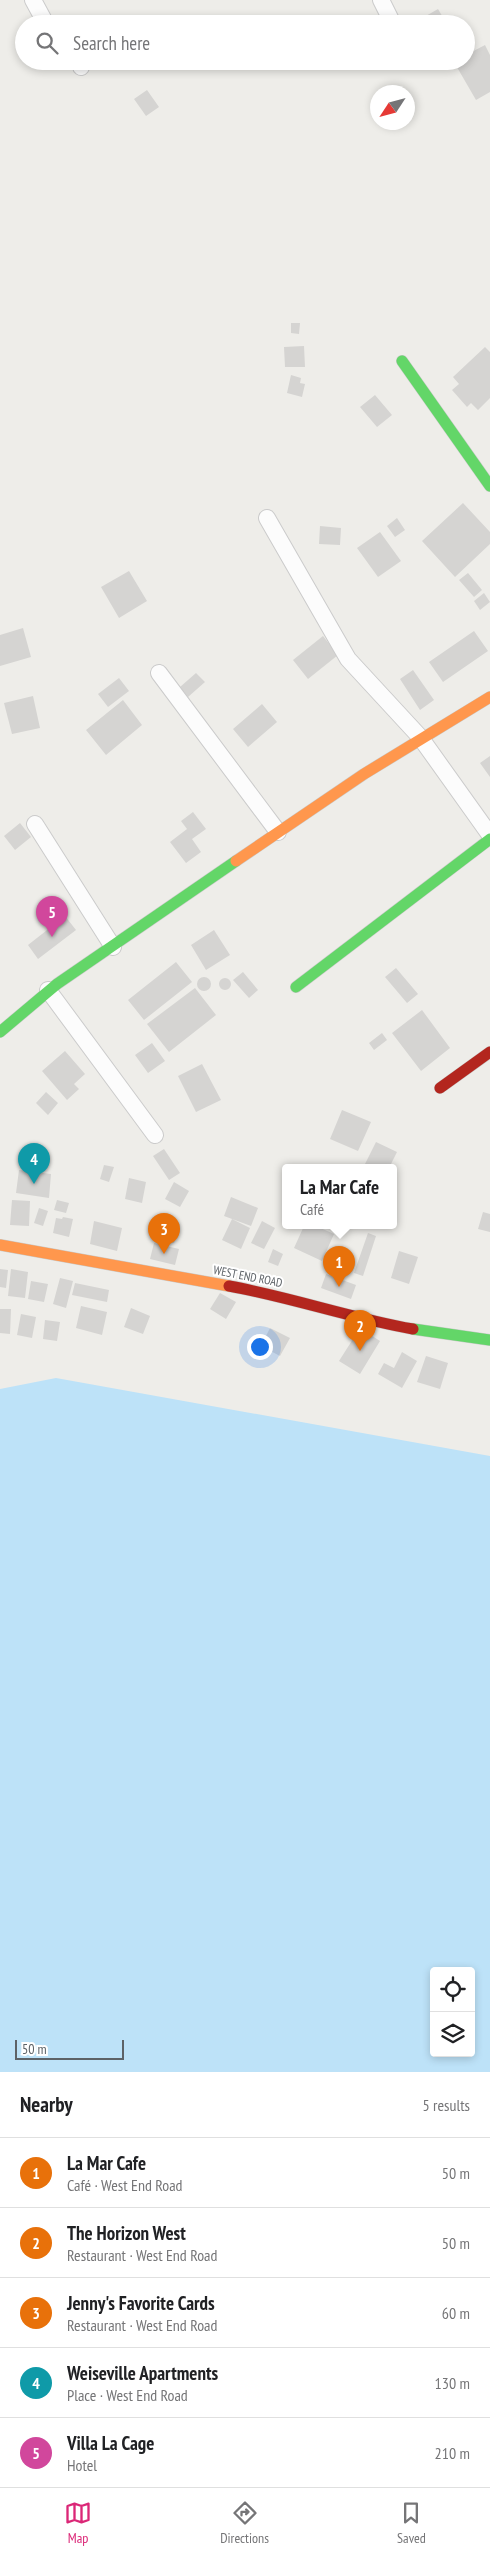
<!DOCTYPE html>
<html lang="en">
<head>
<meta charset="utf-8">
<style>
	body { margin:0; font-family:"PT Sans Narrow",sans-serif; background:#f2f2f2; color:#202124 }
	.controls { position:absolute; right:15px; bottom:15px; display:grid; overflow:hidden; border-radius:5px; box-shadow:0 2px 8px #0003 }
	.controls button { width:45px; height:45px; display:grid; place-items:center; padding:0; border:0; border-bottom:1px solid #e0e0e0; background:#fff; color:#202124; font:25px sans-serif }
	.compass { position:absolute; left:370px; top:85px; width:45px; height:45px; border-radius:50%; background:#fff; box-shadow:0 2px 8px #0003; rotate:234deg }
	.scale { position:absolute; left:15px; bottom:12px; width:109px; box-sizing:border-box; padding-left:5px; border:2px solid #5d6267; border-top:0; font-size:14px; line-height:18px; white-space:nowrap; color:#5d6267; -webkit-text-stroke:4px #fff; paint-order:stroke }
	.you { position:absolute; left:259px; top:1346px; width:18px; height:18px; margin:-12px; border:4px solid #fff; border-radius:50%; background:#1a73e8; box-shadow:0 0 0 8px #1a73e833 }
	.badge { display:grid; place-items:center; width:32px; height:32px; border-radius:50%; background:#db2777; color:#fff; font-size:16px; font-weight:700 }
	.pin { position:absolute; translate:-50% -41px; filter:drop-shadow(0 1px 2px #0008) }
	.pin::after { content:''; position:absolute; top:26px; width:18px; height:15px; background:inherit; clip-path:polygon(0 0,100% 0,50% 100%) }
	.popup { position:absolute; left:282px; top:1164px; width:115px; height:65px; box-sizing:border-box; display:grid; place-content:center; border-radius:5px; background:#fff; filter:drop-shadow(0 1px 4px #0005); font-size:16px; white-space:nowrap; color:#757577 }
	.popup b { font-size:19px; color:#202124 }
	.popup::after { content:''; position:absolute; left:50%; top:100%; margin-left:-10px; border:10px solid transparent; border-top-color:#fff }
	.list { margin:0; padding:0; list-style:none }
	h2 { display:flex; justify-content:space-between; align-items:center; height:65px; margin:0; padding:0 20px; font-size:21px }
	h2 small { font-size:16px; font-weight:400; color:#757577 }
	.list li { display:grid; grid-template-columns:32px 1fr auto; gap:15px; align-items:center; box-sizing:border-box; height:70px; padding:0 20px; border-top:1px solid #e0e0e0 }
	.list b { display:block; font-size:19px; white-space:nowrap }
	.list p { margin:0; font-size:16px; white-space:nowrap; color:#757577 }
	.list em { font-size:16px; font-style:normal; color:#757577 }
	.icon { flex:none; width:28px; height:28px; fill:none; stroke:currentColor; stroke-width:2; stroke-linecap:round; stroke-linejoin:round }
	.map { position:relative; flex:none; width:490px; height:2072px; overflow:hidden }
	.search { position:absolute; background:#fff; box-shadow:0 2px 8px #0003; left:15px; right:15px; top:15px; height:55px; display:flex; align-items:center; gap:12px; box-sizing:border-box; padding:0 18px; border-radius:28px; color:#757577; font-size:19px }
	.sheet { height:415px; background:#fff }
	nav { display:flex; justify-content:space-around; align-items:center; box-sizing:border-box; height:70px; border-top:1px solid #e0e0e0; background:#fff; font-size:14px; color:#757577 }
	nav a { display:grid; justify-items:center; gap:2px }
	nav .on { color:#db2777 }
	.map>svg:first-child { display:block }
	.water { fill:#bde2f8; fill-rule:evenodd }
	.building { fill:#d5d4d2 }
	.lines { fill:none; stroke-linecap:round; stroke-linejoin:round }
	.street-casing { stroke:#cbcbcb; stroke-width:18 }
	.fast-casing { stroke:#c9cac9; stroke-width:12 }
	.slow-casing { stroke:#c9cac9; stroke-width:12 }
	.jam-casing { stroke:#c9cac9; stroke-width:12 }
	.street { stroke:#fcfcfc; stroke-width:16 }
	.fast { stroke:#63d668; stroke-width:11 }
	.slow { stroke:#ff974d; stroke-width:11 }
	.jam { stroke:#b3261e; stroke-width:11 }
	.labels { text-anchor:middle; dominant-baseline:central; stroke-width:4; stroke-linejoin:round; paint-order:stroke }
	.street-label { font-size:12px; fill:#5d6267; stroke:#fff }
</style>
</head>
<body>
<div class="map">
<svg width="490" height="2072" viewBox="0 0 490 2072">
	<rect width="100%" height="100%" fill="#eeede9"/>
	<!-- water -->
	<path class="water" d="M56,1378L490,1456V2072H0V1389ZM434,1971H471V2053H434Z"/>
	<!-- building -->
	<path class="building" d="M438,9L447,24H412Z
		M485,45L490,55V92L476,100L454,62L466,61V55Z
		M147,90L159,107L146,116L134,99Z
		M291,323H300L299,334L291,333Z
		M304,346L305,367H285L284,347Z
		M485,347L490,352V398L478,410L471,403L467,407L452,390L459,384L453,377Z
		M291,375L301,378L300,383L305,384L302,397L287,393Z
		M375,395L392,415L377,427L360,407Z
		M463,503L490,532V544L455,577L422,541Z
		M397,518L405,530L395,537L387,526Z
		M320,526L341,528L340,545L319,544Z
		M380,532L401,561L378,577L357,548Z
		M129,571L147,601L119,618L101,587Z
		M468,573L482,590L474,597L459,580Z
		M484,593L490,602L480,610L474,601Z
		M23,628L31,657L0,666V635Z
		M474,631L488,651L443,682L429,662Z
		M323,636L338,655L308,679L293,660Z
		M413,670L434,700L420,710L400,679Z
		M196,673L205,682L188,697L180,687Z
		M119,678L129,691L108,707L98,694Z
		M33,696L40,728L12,734L4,703Z
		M123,700L142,725L106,755L86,730Z
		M262,704L277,722L248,747L233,729Z
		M490,756V777L480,763Z
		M193,812L206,829L192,839L201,852L186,863L170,842L187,829L181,821Z
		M20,823L31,837L15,850L4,836Z
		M65,916L76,930L38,959L28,945Z
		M214,930L230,955L206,970L191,945Z
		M176,962L192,982L144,1020L128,1000Z
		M396,968L418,994L407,1003L385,977Z
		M243,972L258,990L249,998L233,980Z
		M197 984a7 7 0 1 1 14 0a7 7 0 1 1-14 0Z
		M219 984a6 6 0 1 1 12 0a6 6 0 1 1-12 0Z
		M195,988L216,1015L169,1052L147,1024Z
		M422,1010L450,1048L421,1071L392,1033Z
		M382,1033L387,1040L374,1050L369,1043Z
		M152,1043L165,1061L148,1073L135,1055Z
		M65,1051L85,1074L74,1084L79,1089L67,1100L42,1071Z
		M202,1064L221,1100L196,1112L178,1076Z
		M46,1092L58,1103L48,1115L36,1103Z
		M342,1110L371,1122L358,1151L330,1139Z
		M376,1142L397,1152L389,1168H363Z
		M164,1149L180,1173L169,1180L153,1156Z
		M104,1165L114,1167L109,1182L100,1179Z
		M19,1170L51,1174L49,1198L16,1193Z
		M129,1178L146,1182L142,1203L125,1199Z
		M174,1182L189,1191L180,1207L165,1199Z
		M231,1197L258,1208L251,1226L224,1216Z
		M12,1200L30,1201L29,1226L10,1225Z
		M57,1200L69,1203L66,1213L54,1210Z
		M39,1208L48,1211L43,1226L34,1223Z
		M483,1212L490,1214V1232L478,1229Z
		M63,1217L73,1219L69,1237L53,1233L56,1218L62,1219Z
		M161,1219L180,1224L174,1243L156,1238Z
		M232,1219L250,1228L241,1249L222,1240Z
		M94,1221L122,1228L117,1251L90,1244Z
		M262,1221L275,1228L264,1249L251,1243Z
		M304,1226H316L334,1234L322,1261L294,1248Z
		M368,1233L376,1236L363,1276L354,1273Z
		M154,1243L179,1249L175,1265L150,1259Z
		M273,1249L283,1254L278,1266L268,1262Z
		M399,1251L418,1257L409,1284L391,1278Z
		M0,1269L8,1270L6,1288L0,1287Z
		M11,1269L28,1272L25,1298L8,1296Z
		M326,1274L356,1285L351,1299L321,1288Z
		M60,1278L73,1281L66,1308L53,1304Z
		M31,1281L48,1284L44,1302L28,1299Z
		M75,1283L109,1290L107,1302L72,1295Z
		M220,1293L236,1302L226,1319L210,1309Z
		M81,1306L107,1312L102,1335L76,1328Z
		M131,1308L150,1316L143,1334L124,1327Z
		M0,1309H11L10,1334L0,1333Z
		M21,1314L36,1317L32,1338L17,1335Z
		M45,1320L60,1322L57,1341L43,1339Z
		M270,1328L290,1338L280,1356L261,1346Z
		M360,1328L380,1341L360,1374L339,1361Z
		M402,1352L417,1361L402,1388L378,1374L384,1363L394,1368Z
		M426,1356L448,1363L440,1389L417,1382Z"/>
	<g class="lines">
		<!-- street casing -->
		<g class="street-casing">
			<path id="street" d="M33,0L46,24
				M381,0L393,24
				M80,61L81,67
				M267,518L348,659L420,737L490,835
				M159,673L278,832
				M35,824L113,947
				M48,990L155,1135"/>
		</g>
		<!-- fast casing -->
		<g class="fast-casing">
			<path id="fast" d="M402,361L490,486
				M296,987L490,839
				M0,1032L57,984L236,861
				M413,1329L490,1340"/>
		</g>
		<!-- slow casing -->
		<g class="slow-casing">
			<path id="slow" d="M236,861L364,774L490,697
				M0,1245L229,1286"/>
		</g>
		<!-- jam casing -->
		<g class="jam-casing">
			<path id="jam" d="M440,1088L490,1052
				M229,1286C291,1297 350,1318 413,1329"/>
		</g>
		<!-- street -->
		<use href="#street" class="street"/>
		<!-- fast -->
		<use href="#fast" class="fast"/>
		<!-- slow -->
		<use href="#slow" class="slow"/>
		<!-- jam -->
		<use href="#jam" class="jam"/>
	</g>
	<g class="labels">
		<!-- street labels -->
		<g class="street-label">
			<text transform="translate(248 1276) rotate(11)">WEST END ROAD</text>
		</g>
	</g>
</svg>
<div class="controls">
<button><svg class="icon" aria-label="locate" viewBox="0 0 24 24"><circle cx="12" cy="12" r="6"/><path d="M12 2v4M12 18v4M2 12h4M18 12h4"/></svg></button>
<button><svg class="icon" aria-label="layers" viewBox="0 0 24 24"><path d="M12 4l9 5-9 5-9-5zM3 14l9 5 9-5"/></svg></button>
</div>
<svg class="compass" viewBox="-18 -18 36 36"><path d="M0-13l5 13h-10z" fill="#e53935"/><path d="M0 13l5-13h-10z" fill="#757577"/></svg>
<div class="scale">50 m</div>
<div class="you"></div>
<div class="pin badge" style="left:339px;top:1287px;background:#e8710a">1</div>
<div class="popup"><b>La Mar Cafe</b>Café</div>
<div class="pin badge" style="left:360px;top:1351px;background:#e8710a">2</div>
<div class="pin badge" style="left:164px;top:1254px;background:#e8710a">3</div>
<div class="pin badge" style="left:34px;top:1184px;background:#0f9aa8">4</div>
<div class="pin badge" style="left:52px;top:937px;background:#d1479c">5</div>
<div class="search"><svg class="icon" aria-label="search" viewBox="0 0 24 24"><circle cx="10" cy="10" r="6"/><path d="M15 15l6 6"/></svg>Search here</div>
</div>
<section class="sheet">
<h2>Nearby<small>5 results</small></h2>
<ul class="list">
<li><span class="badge" style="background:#e8710a">1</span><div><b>La Mar Cafe</b><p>Café · West End Road</p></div><em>50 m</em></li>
<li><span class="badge" style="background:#e8710a">2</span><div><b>The Horizon West</b><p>Restaurant · West End Road</p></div><em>50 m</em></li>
<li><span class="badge" style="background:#e8710a">3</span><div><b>Jenny's Favorite Cards</b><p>Restaurant · West End Road</p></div><em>60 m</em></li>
<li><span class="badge" style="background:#0f9aa8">4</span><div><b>Weiseville Apartments</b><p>Place · West End Road</p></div><em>130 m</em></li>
<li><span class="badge" style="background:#d1479c">5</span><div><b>Villa La Cage</b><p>Hotel</p></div><em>210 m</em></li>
</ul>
</section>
<nav>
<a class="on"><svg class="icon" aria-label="map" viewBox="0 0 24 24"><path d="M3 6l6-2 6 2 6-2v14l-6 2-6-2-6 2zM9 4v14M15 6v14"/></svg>Map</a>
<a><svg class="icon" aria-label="directions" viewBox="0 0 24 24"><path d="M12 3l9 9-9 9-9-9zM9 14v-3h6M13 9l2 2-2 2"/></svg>Directions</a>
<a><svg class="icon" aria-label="saved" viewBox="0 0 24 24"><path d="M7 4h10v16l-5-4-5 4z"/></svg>Saved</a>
</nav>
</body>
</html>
